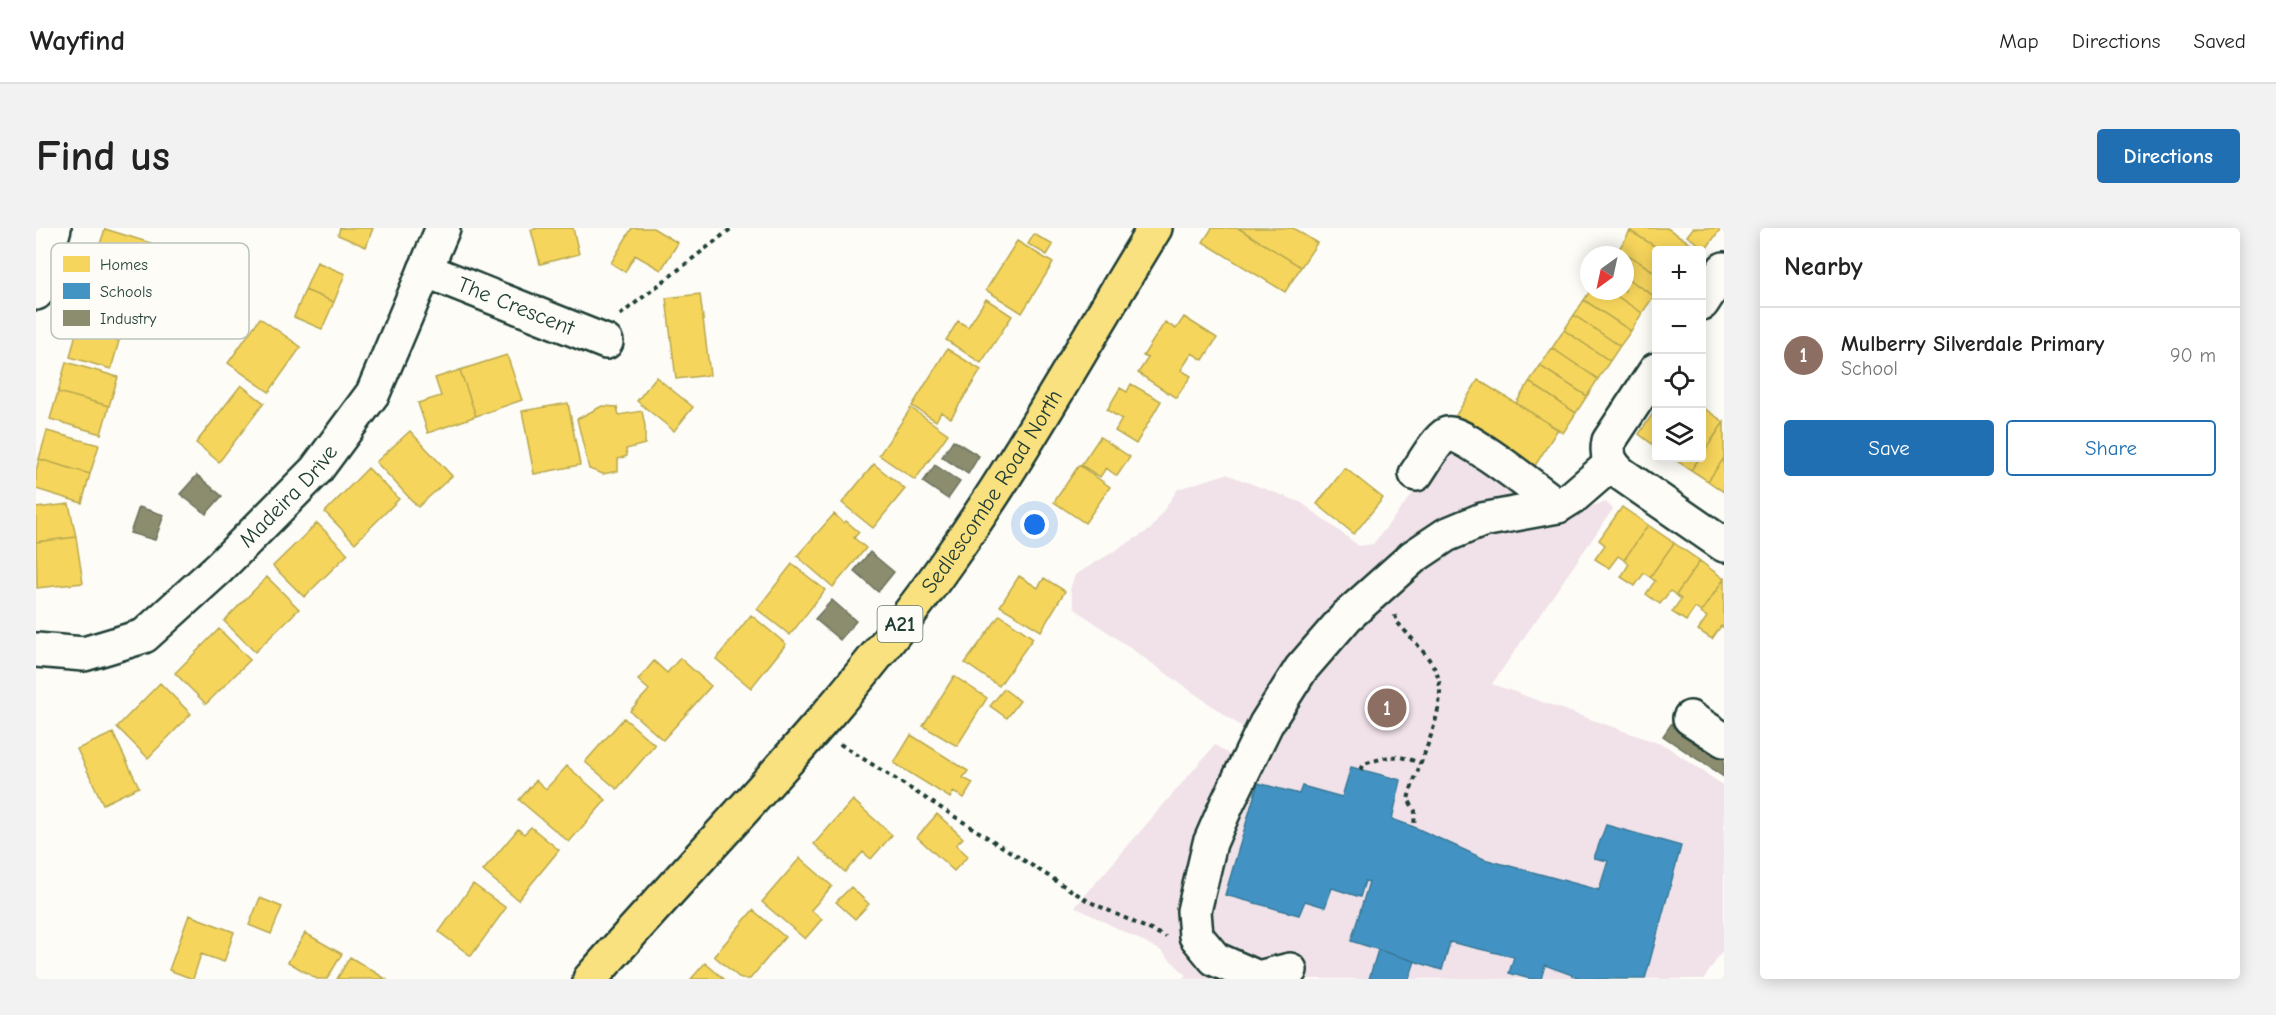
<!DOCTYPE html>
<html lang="en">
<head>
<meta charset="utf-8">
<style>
	body { margin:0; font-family:"Comic Neue",sans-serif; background:#f2f2f2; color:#222 }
	.controls { position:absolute; right:18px; top:18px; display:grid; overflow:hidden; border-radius:6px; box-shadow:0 3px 15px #0003 }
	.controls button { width:54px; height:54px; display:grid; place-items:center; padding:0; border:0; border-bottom:2px solid #e0e0e0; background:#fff; color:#222; font:30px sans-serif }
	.compass { position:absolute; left:1544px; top:18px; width:54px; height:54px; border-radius:50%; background:#fff; box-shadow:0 3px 15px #0003; rotate:213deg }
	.you { position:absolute; left:999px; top:297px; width:21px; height:21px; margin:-15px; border:4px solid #fff; border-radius:50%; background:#1a73e8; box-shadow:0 0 0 9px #1a73e833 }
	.badge { display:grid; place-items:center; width:39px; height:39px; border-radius:50%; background:#1f6fb2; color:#fff; font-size:20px; font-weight:700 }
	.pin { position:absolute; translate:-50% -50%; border:3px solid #fff; box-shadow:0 2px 6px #0006 }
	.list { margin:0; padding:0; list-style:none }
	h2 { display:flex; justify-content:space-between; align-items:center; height:78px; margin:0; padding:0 24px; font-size:26px }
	h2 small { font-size:20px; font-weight:400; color:#767676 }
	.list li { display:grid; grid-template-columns:39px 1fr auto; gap:18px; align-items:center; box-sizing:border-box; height:96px; padding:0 24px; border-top:2px solid #e0e0e0 }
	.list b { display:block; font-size:22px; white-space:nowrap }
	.list p { margin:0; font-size:20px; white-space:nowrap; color:#767676 }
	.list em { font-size:20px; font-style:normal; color:#767676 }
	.actions { display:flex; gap:12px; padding:18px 24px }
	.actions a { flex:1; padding:14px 0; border:2px solid #1f6fb2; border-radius:6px; text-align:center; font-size:21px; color:#1f6fb2 }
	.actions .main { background:#1f6fb2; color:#fff }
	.icon { flex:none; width:33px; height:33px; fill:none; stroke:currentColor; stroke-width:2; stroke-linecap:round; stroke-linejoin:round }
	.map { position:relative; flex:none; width:1688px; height:751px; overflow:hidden; border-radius:6px }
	header { display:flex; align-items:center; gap:36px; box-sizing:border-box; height:84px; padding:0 30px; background:#fff; border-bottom:2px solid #e0e0e0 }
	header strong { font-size:28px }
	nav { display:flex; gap:33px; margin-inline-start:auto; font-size:21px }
	.intro { display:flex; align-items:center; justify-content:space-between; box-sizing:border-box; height:144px; padding:0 36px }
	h1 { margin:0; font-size:42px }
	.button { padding:15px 27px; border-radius:6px; background:#1f6fb2; color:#fff; font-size:21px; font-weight:700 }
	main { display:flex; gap:36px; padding:0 36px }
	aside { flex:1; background:#fff; border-radius:6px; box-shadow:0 3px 15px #0003 }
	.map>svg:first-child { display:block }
	.built { fill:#f1e2e9 }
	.homes { fill:#f6d55c; stroke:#b6a750; stroke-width:1.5 }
	.schools { fill:#4393c3; stroke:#387998; stroke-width:1.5 }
	.industry { fill:#8c8c6e; stroke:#6b745d; stroke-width:1.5 }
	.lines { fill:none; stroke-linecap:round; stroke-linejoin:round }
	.minor-casing { stroke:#1f3d34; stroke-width:38 }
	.highway-casing { stroke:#1f3d34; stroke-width:38 }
	.path { stroke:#1f3d34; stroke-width:4; stroke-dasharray:4.5 4.5; stroke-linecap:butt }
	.minor { stroke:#fdfcf7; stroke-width:33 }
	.highway { stroke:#fae180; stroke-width:33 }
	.labels { text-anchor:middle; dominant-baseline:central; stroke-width:6; stroke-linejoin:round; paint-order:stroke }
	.shield { fill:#fdfcf7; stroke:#62766e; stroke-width:1.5 }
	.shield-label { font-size:21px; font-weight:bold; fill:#1f3d34 }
	.street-label { font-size:22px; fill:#1f3d34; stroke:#fdfcf7 }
	.key { fill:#fdfcf7; stroke:#bac3bc; stroke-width:1.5 }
	.key-label { font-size:16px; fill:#1f3d34 }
</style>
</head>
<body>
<header>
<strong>Wayfind</strong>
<nav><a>Map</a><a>Directions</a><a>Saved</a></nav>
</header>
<div class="intro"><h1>Find us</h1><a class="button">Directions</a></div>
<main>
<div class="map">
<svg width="1688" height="751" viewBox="0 0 1688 751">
	<rect width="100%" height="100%" fill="#fdfcf7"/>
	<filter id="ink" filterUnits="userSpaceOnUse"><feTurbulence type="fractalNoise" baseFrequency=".0167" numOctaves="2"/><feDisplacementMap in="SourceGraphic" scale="12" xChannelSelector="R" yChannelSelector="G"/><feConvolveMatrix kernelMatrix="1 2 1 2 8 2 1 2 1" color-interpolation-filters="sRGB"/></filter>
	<g filter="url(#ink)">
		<!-- built -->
		<path class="built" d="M1419,212L1497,267L1462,279L1467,306L1527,297L1556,278L1570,274L1577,281L1456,456L1630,518L1688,558V720L1668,751H1146L1150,747L1124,722L1039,679L1179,517L1194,527L1213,504L1039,381L1034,361L1039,347L1115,301L1142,261L1190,246L1266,275L1323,318L1337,316Z"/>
		<!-- homes -->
		<path class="homes" d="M304,0H337L330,19L302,7Z
			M502,0H537L543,26L504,36L495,2Z
			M596,0H617L642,15L625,42L599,27L589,44L575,35Z
			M1176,0H1202L1265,39L1249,64L1167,14Z
			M1202,0H1257L1281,15L1265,39Z
			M1596,0H1631L1654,15L1649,22H1625L1594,3Z
			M1657,0H1685L1670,21L1651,8Z
			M69,1L121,17L111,45L60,28Z
			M1594,3L1625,22H1620V45L1583,21Z
			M998,6L1017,17L1011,27L992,16Z
			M981,13L1017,35L986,85L950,62Z
			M1583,21L1620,45V64L1618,68L1589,49V27H1578Z
			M281,34L309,46L298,74L269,62Z
			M1589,49L1618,68L1606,85L1573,63H1589Z
			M269,62L298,74L286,101L258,89Z
			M1554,63H1573L1606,85L1595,103L1548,72Z
			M664,66L674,147L640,151L630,70Z
			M950,71L976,88L945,135L910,112L922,93L932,99Z
			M50,72L91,85L83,113L41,101Z
			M1548,72L1595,103L1584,118L1538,87Z
			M1538,87L1584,118L1574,133L1528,102Z
			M1148,89L1181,110L1167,132L1156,125L1145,142L1155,148L1140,170L1102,145L1112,130L1107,128L1129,94L1140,101Z
			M224,90L265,119L233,164L192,135Z
			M41,101L83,113L75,141L34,129Z
			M1528,102L1574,133L1562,151L1516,120Z
			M1516,120L1562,151L1551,168L1504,138Z
			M911,121L945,142L915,190L905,184L900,193L876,178Z
			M471,127L486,172L440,188L424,142Z
			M30,134L82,149L73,178L22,164Z
			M1504,138L1551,168L1540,185L1493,154Z
			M424,142L440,188L392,205L382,175L405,168L399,150Z
			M620,149L657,179L638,203L601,173Z
			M1442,152L1522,201L1497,241L1417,192Z
			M1493,154L1540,185L1527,205L1480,175Z
			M1095,156L1125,173L1100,216L1079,203L1086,191L1071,182L1084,160L1091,164Z
			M205,157L228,175L183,234L160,215Z
			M22,164L73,178L65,206L14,191Z
			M532,175L544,237L498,246L486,183Z
			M566,178L581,179L583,187L606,183L609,198V216L590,221L591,228L582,231V243L567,246L553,241L541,191Z
			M875,180L912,206L879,252L843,227Z
			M1620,181V219L1603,206Z
			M1669,181L1688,194L1666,227V187Z
			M1688,194V230L1672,253L1655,242Z
			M11,203L63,217L54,246L3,231Z
			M374,203L416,248L382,279L340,234Z
			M1064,209L1094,229L1081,248L1070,240L1064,249L1045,237Z
			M1636,230H1664L1655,242Z
			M1688,230V264L1672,253Z
			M3,231L54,246L46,275L0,261V243Z
			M838,236L869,261L837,300L806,275Z
			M1043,237L1074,259L1049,295L1018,274Z
			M332,240L363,271L319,315L289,284Z
			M1309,240L1347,270L1318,306L1281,276Z
			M33,276L40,309L0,314V280Z
			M1586,279L1612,297L1588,332L1582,328L1573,340L1559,331L1569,317L1563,312Z
			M798,286L808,295L810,293L823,304L818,310L830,320L797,359L761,328Z
			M281,295L312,326L268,369L237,338Z
			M1612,297L1638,315L1614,349L1608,345L1599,358L1585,349L1593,336L1588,332Z
			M40,309L47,355L1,360L0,314Z
			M1638,315L1664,333L1640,367L1634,363L1624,376L1610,366L1619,353L1614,349Z
			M1664,333L1688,351L1665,384L1659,380L1650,393L1636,384L1645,371L1640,367Z
			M756,336L789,362L754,407L721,381Z
			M983,348L1002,360L1008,350L1029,363L1005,403L964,378Z
			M231,349L263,381L219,424L188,393Z
			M1688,351V400L1685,398L1676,411L1662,402L1671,389L1665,385Z
			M715,387L750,416L715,460L680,431Z
			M964,387L997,410L963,458L929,435Z
			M183,401L214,432L170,476L139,445Z
			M644,430L675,458L627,512L594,483L613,462L602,452L618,433L631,445Z
			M918,448L951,470L921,518L887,498Z
			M124,455L155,486L112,530L81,499Z
			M968,461L984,473L971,490L954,478Z
			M588,490L619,517L581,561L549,534Z
			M77,505L103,559L67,576L41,521Z
			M875,507L932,543L927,550L937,555L928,570L917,564L914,570L858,535Z
			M531,538L570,572L533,614L483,572L500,552L510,561Z
			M817,572L856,607L835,631L827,624L809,644L778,616Z
			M901,586L927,610L920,617L932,628L918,643L881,609Z
			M495,599L523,622L482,672L447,643L482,601L488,606Z
			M764,630L796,658L775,682L786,691L769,711L726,674Z
			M437,656L470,680L435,728L403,704Z
			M815,659L833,676L819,691L800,674Z
			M224,670L246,679L235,706L213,697Z
			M717,682L749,709L714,751H705L678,728Z
			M153,687L198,704L188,734L165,726L157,751L133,742Z
			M269,705L306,726L291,751H281L252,734Z
			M314,729L350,751H301Z
			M669,735L688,751H655Z"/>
		<!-- schools -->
		<path class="schools" d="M1315,539L1365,552L1356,591L1378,599L1448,631L1563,662L1572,633L1558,630L1570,597L1645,618L1609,751H1547L1509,737L1505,751H1494L1473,745L1478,729L1414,714L1406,742L1315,713L1333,654L1329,653L1324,669L1296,660L1289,679L1269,673L1263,687L1189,667L1222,555L1263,566L1266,558L1306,569Z
			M1342,722L1379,733L1373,751H1333Z"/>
		<!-- industry -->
		<path class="industry" d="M917,212L943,228L932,246L906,229Z
			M899,237L924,254L912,271L887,254Z
			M161,247L186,268L170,286L144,266Z
			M103,279L128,287L119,312L94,305Z
			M834,324L858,344L842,364L818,343Z
			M796,372L820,393L804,412L779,391Z
			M1640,489L1688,522V549L1627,508Z"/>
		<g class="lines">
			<!-- minor casing -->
			<g class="minor-casing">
				<g id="minor">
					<path id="s1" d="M389,42L570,114"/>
					<path d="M0,65L18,0"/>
					<path d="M1666,75L1688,41"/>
					<path d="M1620,142L1573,213C1570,228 1574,235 1584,245L1688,317"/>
					<path d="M1380,246C1387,236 1401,211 1411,206C1423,200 1507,267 1522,278"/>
					<path id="s2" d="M0,422L48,426L108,408L183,340L280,242L337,165L407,0"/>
					<path d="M1654,490L1688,512"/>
					<path d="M1254,742L1222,750L1179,731L1160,708L1158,683L1174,615L1191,576L1230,496L1265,441L1311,388L1377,329L1410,307L1446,292L1522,278L1538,268L1575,236"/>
				</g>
			</g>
			<!-- highway casing -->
			<g class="highway-casing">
				<g id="highway">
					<path id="s3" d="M554,751C676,612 808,482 914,330C989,224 1051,110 1119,0"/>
				</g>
			</g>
			<!-- path -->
			<path class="path" d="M584,87L696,0
				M1359,387L1361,394C1373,408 1395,429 1401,446C1414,478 1381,538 1372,571L1379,583L1378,599
				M804,516L1052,673L1130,709
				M1325,542L1328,536C1354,528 1358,525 1384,535"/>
			<!-- minor -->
			<use href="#minor" class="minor"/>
			<!-- highway -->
			<use href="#highway" class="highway"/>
		</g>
	</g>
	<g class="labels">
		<!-- shield labels -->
		<rect class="shield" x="841.5" y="378" width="45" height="36" rx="4.5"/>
		<g class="shield-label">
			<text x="864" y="396">A21</text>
		</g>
		<!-- street labels -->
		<g class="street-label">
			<text stroke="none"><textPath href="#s1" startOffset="98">The Crescent</textPath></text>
			<text stroke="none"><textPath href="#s3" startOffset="633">Sedlescombe Road North</textPath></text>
			<text stroke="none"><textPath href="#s2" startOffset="312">Madeira Drive</textPath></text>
		</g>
	</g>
	<!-- legend -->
	<rect x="15" y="15" width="198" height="96" rx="9" class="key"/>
	<rect x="27" y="28" width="27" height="16" fill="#f6d55c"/>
	<rect x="27" y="55" width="27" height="16" fill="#4393c3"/>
	<rect x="27" y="82" width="27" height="16" fill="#8c8c6e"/>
	<g class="key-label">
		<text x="64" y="42">Homes</text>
		<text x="64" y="69">Schools</text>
		<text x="64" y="96">Industry</text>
	</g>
</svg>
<div class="controls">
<button>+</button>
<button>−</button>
<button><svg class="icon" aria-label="locate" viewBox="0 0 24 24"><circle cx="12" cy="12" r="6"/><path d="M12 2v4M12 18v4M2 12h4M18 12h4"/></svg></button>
<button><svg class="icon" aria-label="layers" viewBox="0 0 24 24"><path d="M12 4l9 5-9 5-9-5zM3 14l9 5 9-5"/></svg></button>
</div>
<svg class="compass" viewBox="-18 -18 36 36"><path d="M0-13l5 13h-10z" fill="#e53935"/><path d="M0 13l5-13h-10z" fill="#767676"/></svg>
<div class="you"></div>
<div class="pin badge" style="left:1351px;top:480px;background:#8d6e63">1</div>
</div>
<aside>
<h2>Nearby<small></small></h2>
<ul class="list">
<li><span class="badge" style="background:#8d6e63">1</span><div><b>Mulberry Silverdale Primary</b><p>School</p></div><em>90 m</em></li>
</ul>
<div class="actions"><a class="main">Save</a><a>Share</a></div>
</aside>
</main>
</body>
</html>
